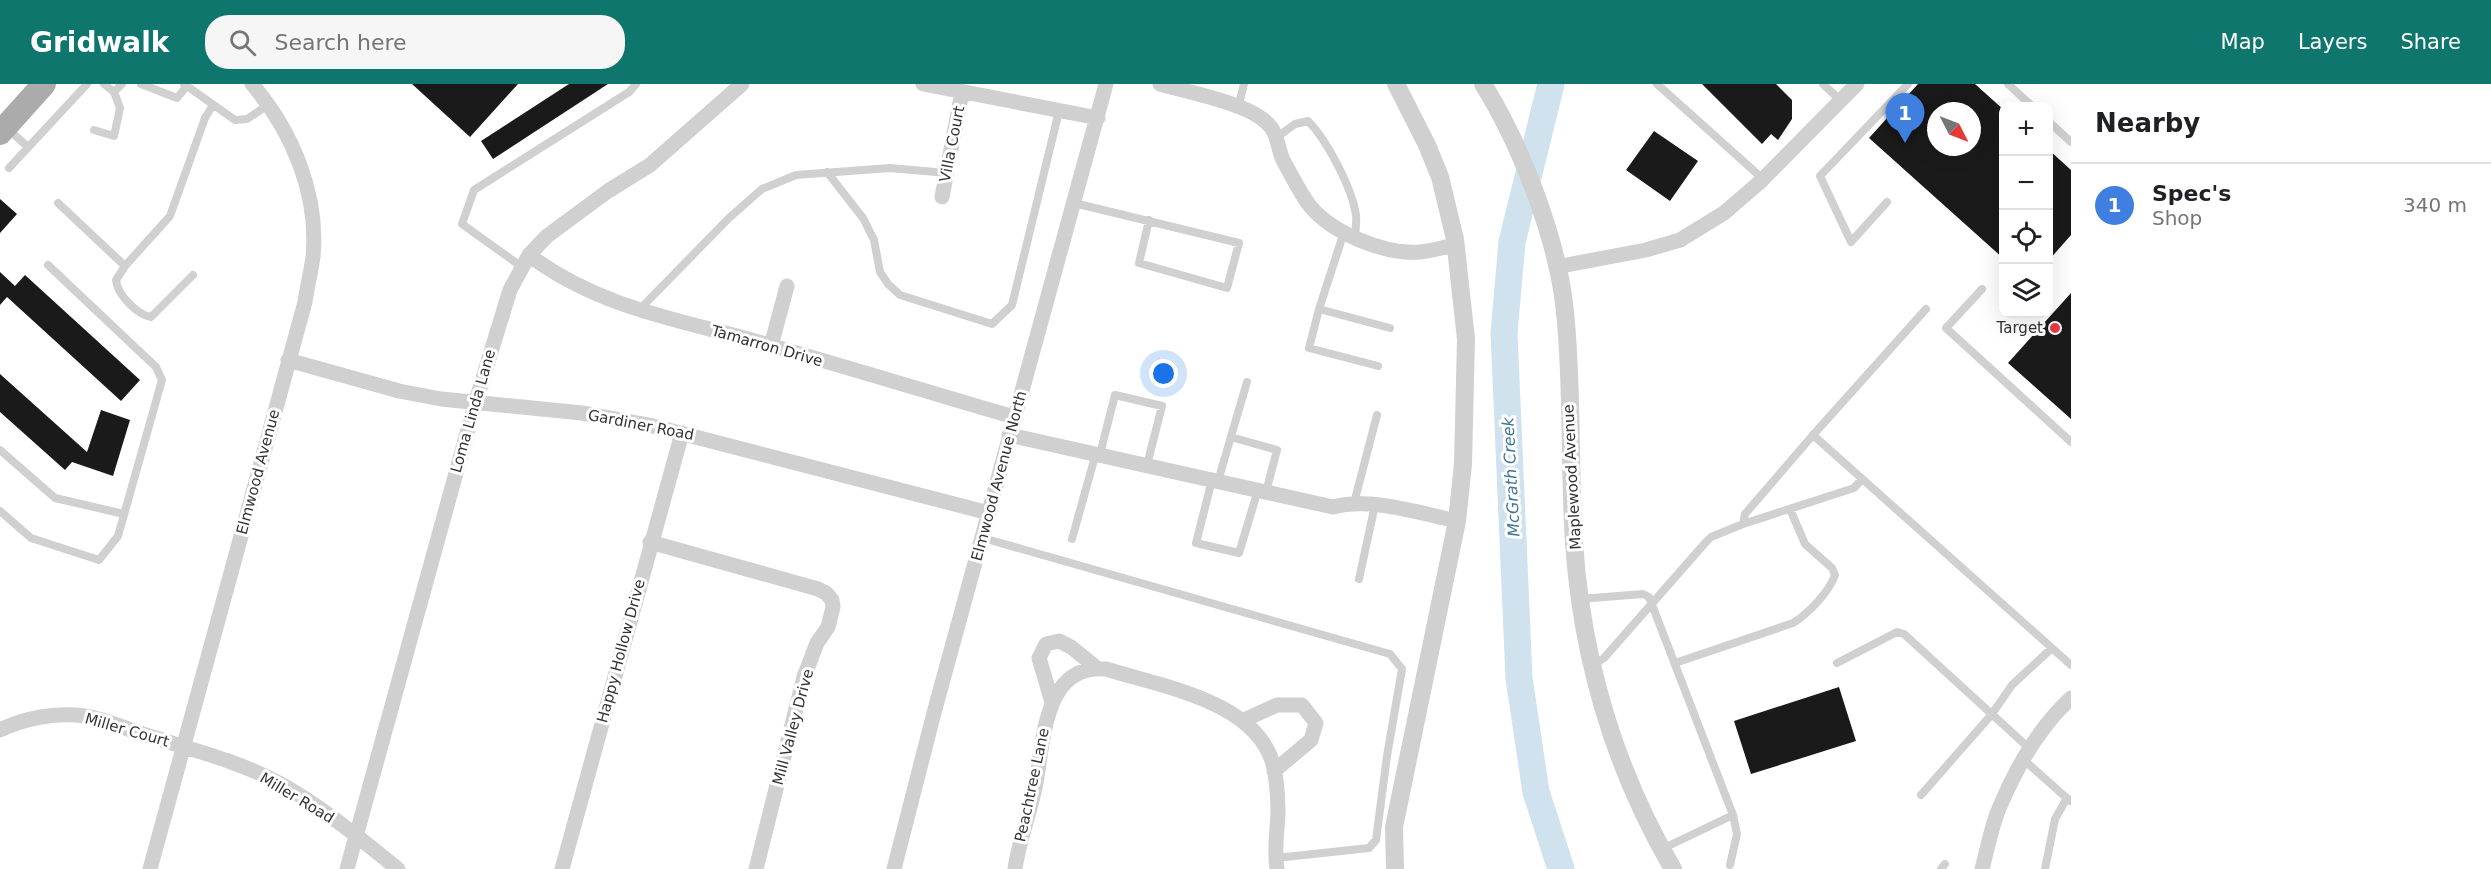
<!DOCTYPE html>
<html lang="en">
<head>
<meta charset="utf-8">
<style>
	body { margin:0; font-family:"DejaVu Sans",sans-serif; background:#f6f6f6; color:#202124 }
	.controls { position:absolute; right:18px; top:18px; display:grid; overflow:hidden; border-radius:12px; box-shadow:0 6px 24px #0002 }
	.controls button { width:54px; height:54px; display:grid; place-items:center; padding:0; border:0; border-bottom:2px solid #e0e0e0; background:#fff; color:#202124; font:30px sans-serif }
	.compass { position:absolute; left:1927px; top:18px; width:54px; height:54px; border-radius:50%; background:#fff; box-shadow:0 6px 24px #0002; rotate:132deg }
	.you { position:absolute; left:1164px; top:290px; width:21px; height:21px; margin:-15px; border:4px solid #fff; border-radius:50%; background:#1a73e8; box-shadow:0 0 0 9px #1a73e833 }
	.badge { display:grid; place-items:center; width:39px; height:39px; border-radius:50%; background:#0f766e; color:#fff; font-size:20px; font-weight:700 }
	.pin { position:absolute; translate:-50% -50px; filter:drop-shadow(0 2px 3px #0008) }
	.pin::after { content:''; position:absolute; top:32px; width:21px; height:18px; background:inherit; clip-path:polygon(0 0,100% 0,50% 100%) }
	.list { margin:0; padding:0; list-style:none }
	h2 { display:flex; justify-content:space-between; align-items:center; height:78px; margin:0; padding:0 24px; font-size:26px }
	h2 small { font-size:20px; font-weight:400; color:#757577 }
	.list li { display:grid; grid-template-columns:39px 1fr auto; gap:18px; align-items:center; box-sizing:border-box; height:84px; padding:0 24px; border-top:2px solid #e0e0e0 }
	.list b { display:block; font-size:22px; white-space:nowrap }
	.list p { margin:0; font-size:20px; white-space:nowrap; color:#757577 }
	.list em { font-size:20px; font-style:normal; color:#757577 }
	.icon { flex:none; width:33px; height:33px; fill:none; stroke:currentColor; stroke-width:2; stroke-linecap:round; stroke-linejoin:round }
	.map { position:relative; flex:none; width:2071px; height:785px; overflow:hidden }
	header { display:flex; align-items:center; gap:36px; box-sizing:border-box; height:84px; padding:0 30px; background:#0f766e; color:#fff }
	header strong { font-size:28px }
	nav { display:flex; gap:33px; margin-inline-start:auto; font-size:21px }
	.search { width:420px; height:54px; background:#f6f6f6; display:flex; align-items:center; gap:15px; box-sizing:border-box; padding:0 21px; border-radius:24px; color:#757577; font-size:22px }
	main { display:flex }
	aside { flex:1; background:#fff }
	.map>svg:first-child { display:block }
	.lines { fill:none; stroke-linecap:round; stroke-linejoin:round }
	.river { stroke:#cfe2ee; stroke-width:27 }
	.building { fill:#1a1a1a; fill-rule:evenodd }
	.service { stroke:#d0d0d0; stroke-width:8 }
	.minor { stroke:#d0d0d0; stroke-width:15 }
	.tertiary { stroke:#d0d0d0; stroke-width:18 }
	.primary { stroke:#ababab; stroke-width:24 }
	.poi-dot { fill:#e63946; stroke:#fff; stroke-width:2 }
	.labels { text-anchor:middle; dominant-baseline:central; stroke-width:6; stroke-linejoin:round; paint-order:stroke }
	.street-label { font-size:15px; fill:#333; stroke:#fff }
	.poi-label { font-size:15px; fill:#333; stroke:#fff; text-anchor:end }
	.water-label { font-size:16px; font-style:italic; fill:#3f7597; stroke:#fff }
</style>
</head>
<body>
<header>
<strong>Gridwalk</strong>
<div class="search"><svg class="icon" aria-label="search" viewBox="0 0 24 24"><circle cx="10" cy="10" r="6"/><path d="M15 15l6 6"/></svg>Search here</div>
<nav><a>Map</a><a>Layers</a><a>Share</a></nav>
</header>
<main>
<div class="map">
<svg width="2071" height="785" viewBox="0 0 2071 785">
	<rect width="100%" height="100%" fill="#fff"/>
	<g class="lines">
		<!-- river -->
		<path class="river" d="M1551,0L1512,158L1504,249L1519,594L1536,708L1561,785"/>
	</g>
	<!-- building -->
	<path class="building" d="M412,0H518L470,53Z
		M569,0H608L493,75L481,57Z
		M1702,0H1776L1792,16V35L1778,56L1771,50L1762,60Z
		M1918,0H1975L2004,26V175L1869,54ZM1936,27H1972V63H1936Z
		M1654,47L1698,77L1670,117L1626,86Z
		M2049,66L2071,86V151L2049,176Z
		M0,115L17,130L0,149Z
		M0,188L15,202L25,191L140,296L121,317L7,213L0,221Z
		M2071,209V335L2008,279Z
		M0,290L87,368L101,326L130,336L113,392L72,378L65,386L0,328Z
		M1839,603L1856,657L1751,690L1734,637Z"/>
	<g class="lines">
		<!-- service -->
		<path class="service" d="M104,0L114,8L122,0
			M141,0L177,14L187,2
			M184,0L235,36L247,35L268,21
			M1657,0L1763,95
			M1823,0L1840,16
			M2008,0L2032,22
			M1238,24L1244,0
			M2048,37L2071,58
			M7,44L28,63
			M94,46L114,52L120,24L114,8
			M1277,53L1295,40L1308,37C1327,56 1352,104 1356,131C1357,138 1355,147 1355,155
			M9,84L87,0
			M827,88L863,134L874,156L880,188L888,200L900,211L992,240L1012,221L1059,27
			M1887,118L1851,158L1820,92L1908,0
			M58,119L125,182L170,132L205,34L213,21
			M1074,119L1239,159L1227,204L1139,179L1149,136
			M1344,148L1319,225L1309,264L1378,282
			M125,182L116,196C117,210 137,231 151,233L193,191
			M522,183L462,140L474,106L629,8L636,0
			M1982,205L1946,244L2071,358
			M1319,225L1390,244
			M639,226L729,134L762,105L796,91L890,84L947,89
			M1813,351L1926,225
			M1231,353L1277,366L1266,408
			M0,366L55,414L124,430
			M1100,370L1115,311L1162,322L1147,381
			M1212,396L1196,459L1239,469L1258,406
			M1218,397L1247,298
			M1354,419L1377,331
			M0,427L31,454L99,476L118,452L162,296L156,283L48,181
			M1743,440L1854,404L1862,395
			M983,454L1390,570L1402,585L1387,672L1376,756L1369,764L1276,774
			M1072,455L1096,369
			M1359,495L1375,421
			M1580,515L1643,510L1649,513L1733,731L1662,765
			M1675,579L1793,539C1809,529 1829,508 1835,491L1832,484L1805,460L1790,425
			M1837,579L1897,548L1904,550L2030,665
			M1592,582L1604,574L1706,458L1711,453L1743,440L1745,430L1813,351L2071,581
			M2024,676L2070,717
			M1921,711L1992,630L2012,601L2052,564
			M1730,781L1737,750L1733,731
			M1941,785L1945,780
			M2045,785L2055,735L2067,714"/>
		<!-- minor -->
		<path class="minor" d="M923,0L1098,34
			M1160,0C1188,8 1246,19 1266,38C1279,49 1277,65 1284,78C1292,92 1300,109 1310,122C1332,149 1385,171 1420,168C1432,167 1444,163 1456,161
			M942,113L962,8
			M529,171C595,221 670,234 748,255C837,280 925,307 1014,333
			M1556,183L1646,166L1680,156L1724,129L1760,98L1857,0
			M771,262L787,202
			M288,276L399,307L441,315L582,329L653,342L989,429
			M1009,351L1333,423C1372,413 1418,429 1457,437
			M650,458L818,505L826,509L832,516L833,523L828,543L817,559L804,593L756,785
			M1052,618L1039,574L1046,560L1059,557L1071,563L1097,584
			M1244,636L1277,621H1302L1316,639L1311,656L1274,687
			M0,646C25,634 56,628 85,632C105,635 126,645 146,651C189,665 235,676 275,697C319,720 359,754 398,785
			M150,785L305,218C307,203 311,188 313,173C319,110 292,47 252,0
			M347,785L475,320L510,206L529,171L547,152L608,107L650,81L742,0
			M562,785L682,349
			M894,785L935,625L1106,0
			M1015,785C1019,757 1029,732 1035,704C1044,661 1042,579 1106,585C1163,603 1264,618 1275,689C1277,702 1278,717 1278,730C1277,749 1274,767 1277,785
			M1982,785C1987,766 1991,745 1998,727C2015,686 2038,644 2071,614"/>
		<!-- tertiary -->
		<path class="tertiary" d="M1483,0C1521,61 1558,156 1565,228C1573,305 1569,382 1574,459C1582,575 1614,684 1673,785
			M1395,785L1394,743L1457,437L1463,380L1466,255L1455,155L1440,93L1427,61L1396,0"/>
		<!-- primary -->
		<path class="primary" d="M0,49L44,0"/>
	</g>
	<!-- markers -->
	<circle class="poi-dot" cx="2055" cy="244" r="6"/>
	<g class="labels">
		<!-- street labels -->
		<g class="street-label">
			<text transform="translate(952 60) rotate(-79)">Villa Court</text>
			<text transform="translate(767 262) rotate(16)">Tamarron Drive</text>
			<text transform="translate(473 327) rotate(-74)">Loma Linda Lane</text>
			<text transform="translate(641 341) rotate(11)">Gardiner Road</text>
			<text transform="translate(258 388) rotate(-75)">Elmwood Avenue</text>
			<text transform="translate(999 392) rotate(-75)">Elmwood Avenue North</text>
			<text transform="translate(1572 393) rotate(-93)">Maplewood Avenue</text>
			<text transform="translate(621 567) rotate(-75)">Happy Hollow Drive</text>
			<text transform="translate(793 643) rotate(-75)">Mill Valley Drive</text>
			<text transform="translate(127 646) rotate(16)">Miller Court</text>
			<text transform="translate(1032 701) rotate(-78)">Peachtree Lane</text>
			<text transform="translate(297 714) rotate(31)">Miller Road</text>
		</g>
		<!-- poi labels -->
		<g class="poi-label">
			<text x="2043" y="244">Target</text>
		</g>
		<!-- water labels -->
		<g class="water-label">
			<text transform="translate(1511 393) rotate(-93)">McGrath Creek</text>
		</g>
	</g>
</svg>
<div class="controls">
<button>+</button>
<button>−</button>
<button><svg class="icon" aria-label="locate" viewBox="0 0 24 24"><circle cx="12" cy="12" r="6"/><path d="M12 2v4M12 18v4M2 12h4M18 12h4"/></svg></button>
<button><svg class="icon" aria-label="layers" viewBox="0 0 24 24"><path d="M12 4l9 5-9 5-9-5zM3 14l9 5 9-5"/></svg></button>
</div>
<svg class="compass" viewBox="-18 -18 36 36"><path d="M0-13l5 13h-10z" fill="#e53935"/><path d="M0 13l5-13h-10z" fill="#757577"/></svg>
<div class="you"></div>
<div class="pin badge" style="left:1905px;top:59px;background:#3f7fe0">1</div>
</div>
<aside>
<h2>Nearby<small></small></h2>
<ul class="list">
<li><span class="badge" style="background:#3f7fe0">1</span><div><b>Spec's</b><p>Shop</p></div><em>340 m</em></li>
</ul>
</aside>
</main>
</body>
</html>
